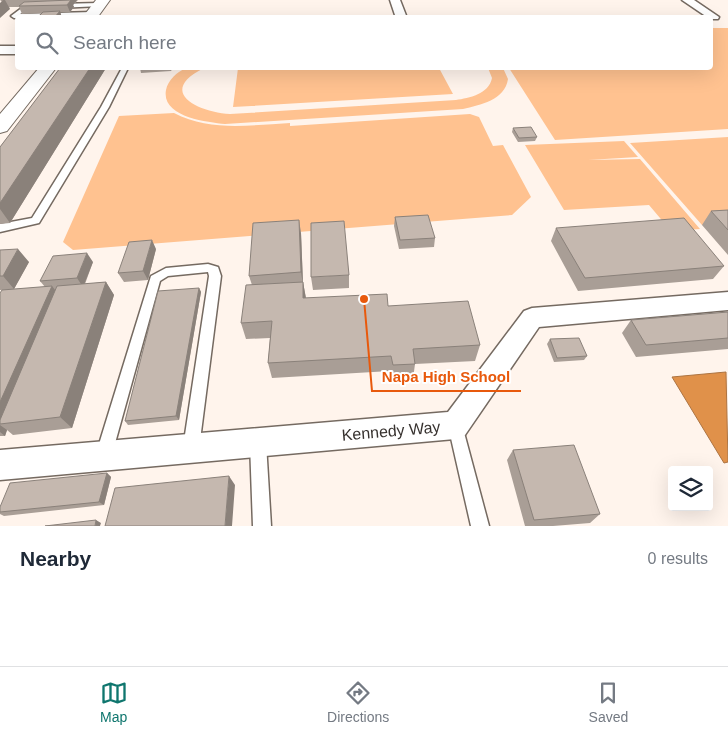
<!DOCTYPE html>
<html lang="en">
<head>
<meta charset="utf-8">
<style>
	body { margin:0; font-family:Helvetica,sans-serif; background:#f2f2f3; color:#1f2937 }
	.controls { position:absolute; right:15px; bottom:15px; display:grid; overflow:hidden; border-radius:5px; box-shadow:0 5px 20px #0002 }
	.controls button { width:45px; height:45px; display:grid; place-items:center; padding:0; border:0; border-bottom:1px solid #e0e1e3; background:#fff; color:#1f2937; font:25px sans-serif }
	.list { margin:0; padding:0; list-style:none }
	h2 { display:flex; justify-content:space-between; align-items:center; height:65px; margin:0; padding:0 20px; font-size:21px }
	h2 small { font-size:16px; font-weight:400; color:#747a83 }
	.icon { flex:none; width:28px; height:28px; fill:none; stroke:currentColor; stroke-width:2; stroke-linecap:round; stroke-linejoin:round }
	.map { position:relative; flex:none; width:728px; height:526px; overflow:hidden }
	.search { position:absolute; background:#fff; box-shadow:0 5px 20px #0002; left:15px; right:15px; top:15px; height:55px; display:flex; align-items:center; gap:12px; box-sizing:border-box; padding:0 18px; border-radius:5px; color:#747a83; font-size:19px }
	.sheet { height:140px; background:#fff }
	nav { display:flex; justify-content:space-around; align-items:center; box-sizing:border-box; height:70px; border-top:1px solid #e0e1e3; background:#fff; font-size:14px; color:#747a83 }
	nav a { display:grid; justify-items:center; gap:2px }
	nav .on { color:#0f766e }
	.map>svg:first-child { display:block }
	.green { fill:#ffc290 }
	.water { fill:#e0914a; stroke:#ad7442 }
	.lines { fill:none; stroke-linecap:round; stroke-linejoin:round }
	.service-casing { stroke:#756a61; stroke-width:3 }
	.minor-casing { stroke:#756a61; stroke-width:3 }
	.secondary-casing { stroke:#756a61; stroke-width:2 }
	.service { fill:#fff; fill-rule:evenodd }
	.minor { fill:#fff; fill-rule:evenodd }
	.secondary { fill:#fff; fill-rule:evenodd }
	.wall { fill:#a99e96 }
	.shaded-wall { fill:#8a817a }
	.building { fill:#c5b8af; stroke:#8a817a }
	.labels { text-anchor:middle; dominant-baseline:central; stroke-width:4; stroke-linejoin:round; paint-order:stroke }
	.near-street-label { font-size:16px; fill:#37322f; stroke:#fff }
	.leader { fill:none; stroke:#e8590c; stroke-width:2 }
	.callout-dot { fill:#e8590c; stroke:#fff; stroke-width:2 }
	.callout-label { font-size:15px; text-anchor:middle; font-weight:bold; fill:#e8590c; stroke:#fff; stroke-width:4; stroke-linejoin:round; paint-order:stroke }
</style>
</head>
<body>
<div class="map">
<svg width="728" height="526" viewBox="0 0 728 526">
	<rect width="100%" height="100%" fill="#fff4ec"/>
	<!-- green -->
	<path class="green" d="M711,28H728V129L555,140L509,68H710Z
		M186,68H204C156,92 198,112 230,114L456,100C469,98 489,94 492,78L488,68H503L508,79C505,100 480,105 463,109L225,124C207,122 161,117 166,90C168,80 177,72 186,68Z
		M238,68H439L453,94L233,107Z
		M174,113C210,132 251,125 290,123V126L470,114L479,117L493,146L503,145L531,197L512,215L73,250L63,242L119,116Z
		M728,137V223L702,225L630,143Z
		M624,141L638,157L588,160L640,159L700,229L671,231L649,205L564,210L525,145Z"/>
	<!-- water -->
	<path class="water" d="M726,372L728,462L724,463L672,377Z"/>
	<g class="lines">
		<!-- service casing -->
		<g class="service-casing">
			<path id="service" d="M99,3L101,6L58,8L55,6L58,4Z
				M35,5L37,8L27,10L20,14L92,12L95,14L92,16L14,18L11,16L23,7Z
				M122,68H128L109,107L39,223L0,232V224L32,218L101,107Z
				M208,264L218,267L221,276L199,448L196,453L191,456L186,453L183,448L209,276L208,272L168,276L160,281L112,454L109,459L104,462L99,459L96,454L151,276L166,268Z
				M455,418L460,420L462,425L489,526H471L448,425L450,420Z
				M258,435L263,438L266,443L271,526H253L250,443L253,438Z"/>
		</g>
		<!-- minor casing -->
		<g class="minor-casing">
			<path id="minor" d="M390,0H400L407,18H396Z
				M682,0H694L719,17L718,19H710Z
				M0,46H18V54H0Z
				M728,292V310L539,327L465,435L455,439L0,480V450L448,412L524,311L532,308Z"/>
		</g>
		<!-- secondary casing -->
		<g class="secondary-casing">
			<path id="secondary" d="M96,0H110L97,18H82Z
				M39,68H56L7,131L0,133V114Z"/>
		</g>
		<!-- service -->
		<use href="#service" class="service"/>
		<!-- minor -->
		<use href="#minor" class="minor"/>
		<!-- secondary -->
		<use href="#secondary" class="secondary"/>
	</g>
	<!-- wall -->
	<path class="wall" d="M0,0H78L73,5L74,7L70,12H60L62,18H37L41,13L22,14L19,7H9L10,9Z
		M60,68H106L10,223L0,224V147Z
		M140,68H173L171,71L141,73Z
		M513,128L537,137L535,141L518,142L512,132Z
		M728,210V255L702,225L711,211Z
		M395,217L435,238L434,247L399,249L394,226Z
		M556,228L724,266L713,279L578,291L551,241Z
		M301,233L303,282L306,298L388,306L480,345L475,361L415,364L413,379L391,381L390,371L272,378L268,363L270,338L246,339L241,323L252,285L249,276Z
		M156,249L148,280L124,282L118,273Z
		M0,250L29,262L14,289L45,287L40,281L93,262L85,284L106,282L114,295L72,428L13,435L7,430L5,436H0V293L9,290H0Z
		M349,275V288L313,290L311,277Z
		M199,288L201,292L179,420L128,425L125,421Z
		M728,312V349L636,357L622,333L631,320Z
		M550,339L587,356L584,360L554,362L547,344Z
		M513,450L600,514L590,523L553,526H525L507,460Z
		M107,473L111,477L104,505L4,516L0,514V512Z"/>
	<!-- shaded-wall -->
	<path class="shaded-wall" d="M3,0H5L10,9L0,18V3Z
		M71,0H77L73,5L74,7L70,12L67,5Z
		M60,11L62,18H54Z
		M90,68H106L10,223L0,209V203Z
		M299,220L301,233L303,285L301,272Z
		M152,240L156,249L148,280L143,271Z
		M18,249L29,262L14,289L3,276Z
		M87,253L93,262L83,287L77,278Z
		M106,282L114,295L72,428L60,417Z
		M303,282L306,299L303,298Z
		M52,286L62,299L0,424V402Z
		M199,288L201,292L179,420L176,416Z
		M0,425L7,430L5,436L0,432Z
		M107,473L111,477L104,505L99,502Z
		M229,476L235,485L232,526H225Z
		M96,520L101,523L100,526H95Z"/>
	<!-- building -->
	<path class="building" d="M71,0L67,5L19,6L24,2Z
		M60,11L54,18H37L43,12Z
		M60,68H90L0,203V147Z
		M531,127L537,137L519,138L513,128Z
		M728,210V230L711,211Z
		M428,215L435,238L400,240L395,217Z
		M684,218L724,266L585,278L556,228Z
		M299,220L301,272L249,276L253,223Z
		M344,221L349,275L311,277V223Z
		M152,240L143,271L118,273L129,242Z
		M18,249L3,276H0V250Z
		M87,253L77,278L40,281L53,256Z
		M106,282L60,417L0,424V420L57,286Z
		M303,282V298L387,294L388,306L468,301L480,345L413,349L415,364L393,365L391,356L268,363L272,321L241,323L246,285Z
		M52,286L0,402V293L2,290Z
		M199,288L176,416L125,421L158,291Z
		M728,312V338L646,345L631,320Z
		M579,338L587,356L557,358L550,339Z
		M574,445L600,514L534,520L513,450Z
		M107,473L99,502L0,512V507L10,483Z
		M229,476L225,526H105L115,488Z
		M96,520L95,526H45Z"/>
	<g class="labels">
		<!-- near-street labels -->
		<g class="near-street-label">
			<text transform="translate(391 431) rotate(-5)">Kennedy Way</text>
		</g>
	</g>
	<!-- callouts -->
	<path class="leader" d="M364 299L372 391H521"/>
	<circle class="callout-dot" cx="364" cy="299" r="5"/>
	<g class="callout-label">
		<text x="446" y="382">Napa High School</text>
	</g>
</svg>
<div class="controls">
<button><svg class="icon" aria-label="layers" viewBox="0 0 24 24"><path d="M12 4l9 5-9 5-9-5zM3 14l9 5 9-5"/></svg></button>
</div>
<div class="search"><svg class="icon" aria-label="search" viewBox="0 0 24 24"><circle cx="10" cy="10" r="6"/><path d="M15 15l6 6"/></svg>Search here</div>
</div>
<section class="sheet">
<h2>Nearby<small>0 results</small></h2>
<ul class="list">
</ul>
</section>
<nav>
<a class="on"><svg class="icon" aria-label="map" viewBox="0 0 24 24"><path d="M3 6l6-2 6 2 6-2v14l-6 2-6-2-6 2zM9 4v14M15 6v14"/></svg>Map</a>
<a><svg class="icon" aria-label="directions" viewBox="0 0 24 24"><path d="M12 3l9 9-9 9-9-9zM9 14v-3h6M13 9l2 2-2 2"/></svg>Directions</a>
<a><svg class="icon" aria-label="saved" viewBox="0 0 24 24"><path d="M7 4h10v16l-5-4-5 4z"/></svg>Saved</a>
</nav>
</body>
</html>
